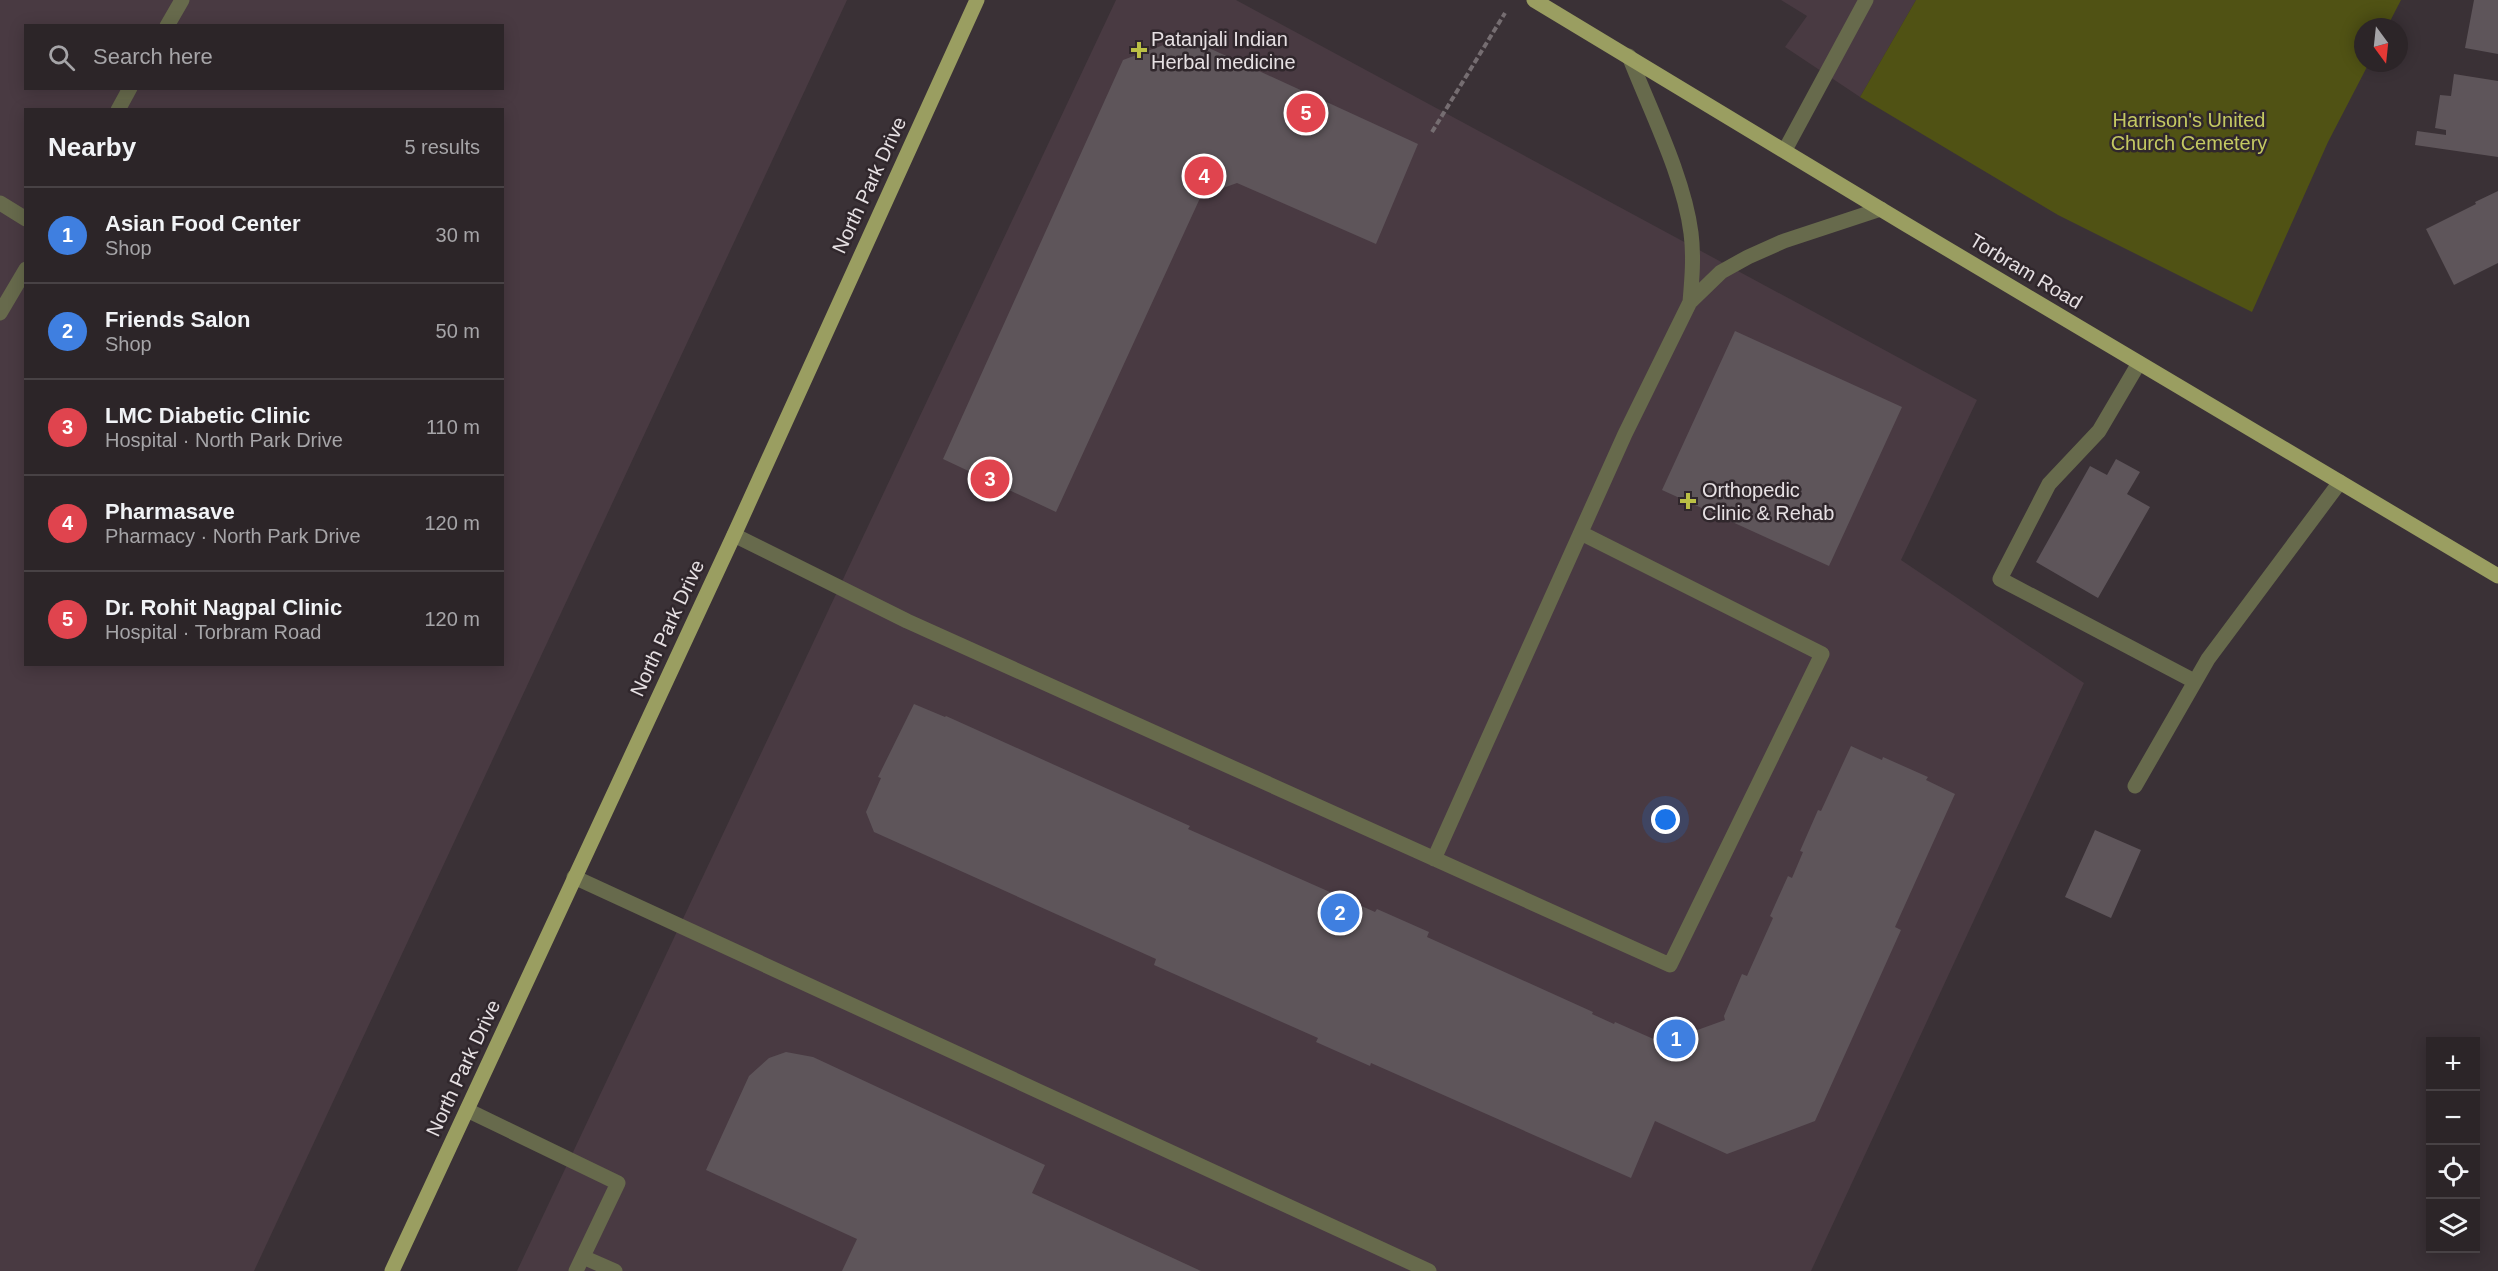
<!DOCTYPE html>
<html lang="en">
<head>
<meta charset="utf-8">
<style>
	body { margin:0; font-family:Arial,sans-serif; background:#383134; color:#f1f3f6 }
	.controls { position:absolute; right:18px; bottom:18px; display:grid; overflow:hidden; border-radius:0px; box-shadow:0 3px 15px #0003 }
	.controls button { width:54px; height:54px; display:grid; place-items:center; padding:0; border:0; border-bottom:2px solid #484245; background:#2c2528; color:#f1f3f6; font:30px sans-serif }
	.compass { position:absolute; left:2354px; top:18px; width:54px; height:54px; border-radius:50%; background:#2c2528; box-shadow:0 3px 15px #0003; rotate:165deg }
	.you { position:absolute; left:1666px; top:820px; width:21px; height:21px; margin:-15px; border:4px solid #fff; border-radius:50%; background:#1a73e8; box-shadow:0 0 0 9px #1a73e833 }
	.badge { display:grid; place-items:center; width:39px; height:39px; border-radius:50%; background:#bbc045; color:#fff; font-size:20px; font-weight:700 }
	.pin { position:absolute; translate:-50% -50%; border:3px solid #fff; box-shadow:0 2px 6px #0006 }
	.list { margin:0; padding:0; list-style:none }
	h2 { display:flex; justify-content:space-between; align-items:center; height:78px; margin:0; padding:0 24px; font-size:26px }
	h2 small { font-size:20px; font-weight:400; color:#a6a5a8 }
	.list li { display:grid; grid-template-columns:39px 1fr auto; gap:18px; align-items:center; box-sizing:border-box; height:96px; padding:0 24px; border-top:2px solid #484245 }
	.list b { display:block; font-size:22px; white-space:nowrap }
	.list p { margin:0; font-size:20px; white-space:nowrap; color:#a6a5a8 }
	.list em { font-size:20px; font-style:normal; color:#a6a5a8 }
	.icon { flex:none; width:33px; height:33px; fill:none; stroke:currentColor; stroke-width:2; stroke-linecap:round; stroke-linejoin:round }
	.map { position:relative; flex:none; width:2498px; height:1271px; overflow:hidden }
	.search { position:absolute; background:#2c2528; box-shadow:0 3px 15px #0003; left:24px; top:24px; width:480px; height:66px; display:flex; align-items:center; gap:15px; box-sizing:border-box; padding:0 21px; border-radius:0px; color:#a6a5a8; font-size:22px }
	.panel { position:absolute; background:#2c2528; box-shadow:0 3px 15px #0003; left:24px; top:108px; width:480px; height:558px; border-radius:0px }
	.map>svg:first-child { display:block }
	.built { fill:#493a42; fill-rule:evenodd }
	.green { fill:#505214 }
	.building { fill:#5e555a }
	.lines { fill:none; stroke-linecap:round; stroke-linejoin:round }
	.path { stroke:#756d71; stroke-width:4; stroke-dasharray:6 3; stroke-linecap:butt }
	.minor { stroke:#676a4c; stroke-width:15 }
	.major { stroke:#9a9e61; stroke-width:15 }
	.poi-dot { fill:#bbc045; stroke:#30272c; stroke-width:2 }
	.labels { text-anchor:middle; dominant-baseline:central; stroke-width:5; stroke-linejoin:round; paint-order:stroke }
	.poi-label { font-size:20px; fill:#e6e0e3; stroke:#30272c; text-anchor:start }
	.park-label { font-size:20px; fill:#c4c962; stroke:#30272c }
	.street-label { font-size:20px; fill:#e6e0e3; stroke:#30272c }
</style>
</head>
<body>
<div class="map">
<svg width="2498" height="1271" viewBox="0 0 2498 1271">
	<rect width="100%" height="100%" fill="#3a3136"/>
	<!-- built -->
	<path class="built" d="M0,0H847L254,1271H0ZM26,26H502V88H26ZM26,110H502V664H26Z
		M1116,0H1236L1977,400L1901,560L2084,683L1811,1271H517Z
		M1781,0H1916L1860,97L1785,47L1807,16Z"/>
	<!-- green -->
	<path class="green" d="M1916,0H2401L2387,27H2363V63H2369L2328,142L2252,312L2058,215L1860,97Z"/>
	<!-- building -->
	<path class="building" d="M2474,0H2498V54L2465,48Z
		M1185,37L1418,144L1376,244L1237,183L1201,196L1056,512L943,459L1123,60Z
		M2454,74L2498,81V157L2415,145L2417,131L2446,135V130L2435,128L2440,95L2451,96Z
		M2498,191V263L2454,285L2426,229L2476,204L2475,202Z
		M1735,331L1902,407L1829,566L1662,490Z
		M2116,459L2140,472L2127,494L2150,507L2098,598L2036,562L2090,466L2107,475Z
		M914,704L945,717L946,716L1190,826L1188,829L1375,912L1377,909L1429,932L1427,937L1593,1012L1592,1014L1614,1024L1615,1022L1658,1041L1656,1045L1725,1020L1724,1016L1742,974L1747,976L1773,918L1770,916L1788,876L1792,878L1803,852L1800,851L1818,810L1821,811L1851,746L1882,760L1883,757L1928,777L1926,780L1955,794L1895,927L1901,930L1815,1121L1727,1154L1655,1121L1631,1178L1371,1063L1370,1066L1316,1042L1318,1038L1154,965L1156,959L874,832L866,812L881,778L878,777Z
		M2095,830L2141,850L2111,918L2065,897Z
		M786,1052L813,1057L1045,1165L1032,1193L1201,1271H842L857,1239L706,1170L749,1076L769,1058Z"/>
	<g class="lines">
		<!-- path -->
		<path class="path" d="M1432,132L1505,13"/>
		<!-- minor -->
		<path class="minor" d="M167,26L182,0
			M1629,56C1650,110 1684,177 1691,233C1694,256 1692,279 1690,302
			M118,110L130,88
			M1785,150L1866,0
			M0,203L26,219
			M0,313L26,269
			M2139,363L2099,431L2049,484L2000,579L2194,681
			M734,535L907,621L1670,965L1822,654L1581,533
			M2135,786L2208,659L2340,482
			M1434,859L1625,434L1690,302L1721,272L1748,257L1784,241L1881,209
			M574,877L1429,1271
			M467,1110L618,1183L576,1271
			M583,1257L615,1271"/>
		<!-- major -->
		<path class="major" d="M1534,0L1907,225L2498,576
			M392,1271L734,535L977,0"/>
	</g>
	<!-- markers -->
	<g class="poi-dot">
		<path d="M1136 41h6v6h6v6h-6v6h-6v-6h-6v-6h6z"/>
		<path d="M1685 492h6v6h6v6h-6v6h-6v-6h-6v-6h6z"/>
	</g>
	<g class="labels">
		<!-- poi labels -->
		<g class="poi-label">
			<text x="1151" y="39">Patanjali Indian<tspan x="1151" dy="23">Herbal medicine</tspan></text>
			<text x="1702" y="490">Orthopedic<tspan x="1702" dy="23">Clinic &amp; Rehab</tspan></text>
		</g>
		<!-- park labels -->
		<g class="park-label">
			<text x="2189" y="120">Harrison's United<tspan x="2189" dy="23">Church Cemetery</tspan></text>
		</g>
		<!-- street labels -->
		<g class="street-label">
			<text transform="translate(869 185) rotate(-65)">North Park Drive</text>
			<text transform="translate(2026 271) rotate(31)">Torbram Road</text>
			<text transform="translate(667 628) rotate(-65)">North Park Drive</text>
			<text transform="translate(463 1068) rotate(-65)">North Park Drive</text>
		</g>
	</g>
</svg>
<div class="controls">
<button>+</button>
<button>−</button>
<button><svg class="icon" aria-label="locate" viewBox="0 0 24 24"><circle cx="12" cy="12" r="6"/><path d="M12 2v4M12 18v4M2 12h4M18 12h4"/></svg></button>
<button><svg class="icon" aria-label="layers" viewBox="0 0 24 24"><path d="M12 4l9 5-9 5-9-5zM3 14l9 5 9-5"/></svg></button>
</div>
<svg class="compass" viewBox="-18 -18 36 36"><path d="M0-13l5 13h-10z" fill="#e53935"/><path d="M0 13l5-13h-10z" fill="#a6a5a8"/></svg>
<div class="you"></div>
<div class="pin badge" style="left:1676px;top:1039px;background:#3f7fe0">1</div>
<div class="pin badge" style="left:1340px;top:913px;background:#3f7fe0">2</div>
<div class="pin badge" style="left:990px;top:479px;background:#e0444e">3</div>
<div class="pin badge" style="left:1204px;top:176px;background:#e0444e">4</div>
<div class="pin badge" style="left:1306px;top:113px;background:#e0444e">5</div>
<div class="search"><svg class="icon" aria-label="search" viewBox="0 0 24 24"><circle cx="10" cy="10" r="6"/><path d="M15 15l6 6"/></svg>Search here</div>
<section class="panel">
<h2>Nearby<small>5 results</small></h2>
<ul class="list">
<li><span class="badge" style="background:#3f7fe0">1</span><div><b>Asian Food Center</b><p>Shop</p></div><em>30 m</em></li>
<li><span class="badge" style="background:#3f7fe0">2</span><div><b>Friends Salon</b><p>Shop</p></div><em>50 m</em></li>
<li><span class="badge" style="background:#e0444e">3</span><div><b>LMC Diabetic Clinic</b><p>Hospital · North Park Drive</p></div><em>110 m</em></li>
<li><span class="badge" style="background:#e0444e">4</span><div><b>Pharmasave</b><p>Pharmacy · North Park Drive</p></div><em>120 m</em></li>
<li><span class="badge" style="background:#e0444e">5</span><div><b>Dr. Rohit Nagpal Clinic</b><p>Hospital · Torbram Road</p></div><em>120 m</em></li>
</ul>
</section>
</div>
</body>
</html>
